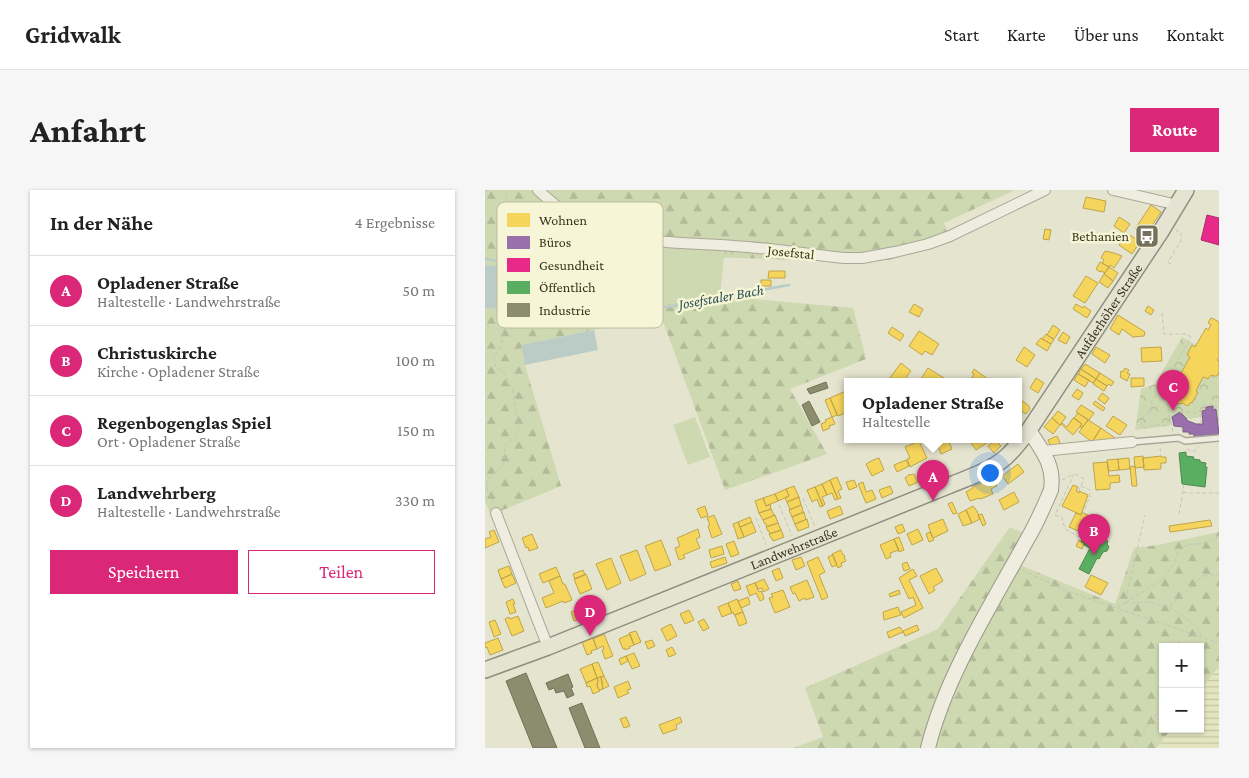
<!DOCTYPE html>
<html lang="de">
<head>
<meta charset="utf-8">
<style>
	body { margin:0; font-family:"Crimson Pro",serif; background:#f6f6f6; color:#222 }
	.controls { position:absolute; right:15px; bottom:15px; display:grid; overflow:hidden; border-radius:0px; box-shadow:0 1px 4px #0004 }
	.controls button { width:45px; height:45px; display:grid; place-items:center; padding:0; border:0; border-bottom:1px solid #e0e0e0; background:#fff; color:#222; font:25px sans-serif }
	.you { position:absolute; left:504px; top:282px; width:18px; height:18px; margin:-12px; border:4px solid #fff; border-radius:50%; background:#1a73e8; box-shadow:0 0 0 8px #1a73e833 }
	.badge { display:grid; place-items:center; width:32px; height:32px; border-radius:50%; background:#db2777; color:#fff; font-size:16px; font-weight:700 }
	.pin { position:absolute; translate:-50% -41px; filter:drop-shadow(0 1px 2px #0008) }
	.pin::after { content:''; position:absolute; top:26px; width:18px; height:15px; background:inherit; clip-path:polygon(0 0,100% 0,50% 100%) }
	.popup { position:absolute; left:359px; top:188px; width:178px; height:65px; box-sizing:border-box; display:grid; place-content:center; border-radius:0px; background:#fff; filter:drop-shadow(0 1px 4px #0005); font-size:16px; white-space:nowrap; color:#767676 }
	.popup b { font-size:19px; color:#222 }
	.popup::after { content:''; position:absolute; left:50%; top:100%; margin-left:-10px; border:10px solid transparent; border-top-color:#fff }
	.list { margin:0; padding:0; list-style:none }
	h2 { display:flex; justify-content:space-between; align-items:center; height:65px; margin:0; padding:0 20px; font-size:21px }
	h2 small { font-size:16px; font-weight:400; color:#767676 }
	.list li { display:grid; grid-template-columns:32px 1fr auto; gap:15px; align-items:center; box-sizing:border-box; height:70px; padding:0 20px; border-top:1px solid #e0e0e0 }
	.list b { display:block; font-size:19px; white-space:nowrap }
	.list p { margin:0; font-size:16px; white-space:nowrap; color:#767676 }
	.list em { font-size:16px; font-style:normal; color:#767676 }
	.actions { display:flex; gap:10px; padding:15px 20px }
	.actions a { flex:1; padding:11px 0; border:1px solid #db2777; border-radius:0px; text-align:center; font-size:18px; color:#db2777 }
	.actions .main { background:#db2777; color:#fff }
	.map { position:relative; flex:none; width:734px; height:558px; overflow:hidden; border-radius:0px }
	header { display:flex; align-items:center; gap:30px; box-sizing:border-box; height:70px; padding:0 25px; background:#fff; border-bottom:1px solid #e0e0e0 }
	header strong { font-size:24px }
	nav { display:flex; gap:28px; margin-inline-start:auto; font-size:18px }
	.intro { display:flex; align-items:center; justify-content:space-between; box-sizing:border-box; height:120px; padding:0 30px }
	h1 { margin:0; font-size:35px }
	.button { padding:12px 22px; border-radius:0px; background:#db2777; color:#fff; font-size:18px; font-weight:700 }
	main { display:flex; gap:30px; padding:0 30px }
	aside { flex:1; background:#fff; border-radius:0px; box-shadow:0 1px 4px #0004 }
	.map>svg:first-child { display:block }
	.farmland { fill:url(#farmland-rules) }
	.green { fill:#ced8b1 }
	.forest { fill:url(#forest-firs) }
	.park { fill:url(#park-crowns) }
	.water { fill:#baccc5 }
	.homes { fill:#f6d55c; stroke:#bea44a }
	.offices { fill:#9970ab; stroke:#7c5e81 }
	.health { fill:#e7298a; stroke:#b32c6a }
	.public { fill:#5aae61; stroke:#50894d }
	.industry { fill:#8c8c6e; stroke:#737156 }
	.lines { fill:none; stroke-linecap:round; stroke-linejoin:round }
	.stream { stroke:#baccc5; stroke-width:2.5 }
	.lane-casing { stroke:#aba897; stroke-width:8 }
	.street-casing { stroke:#aba897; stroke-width:12 }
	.secondary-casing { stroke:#9a9888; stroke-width:16 }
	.primary-casing { stroke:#908e7e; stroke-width:18 }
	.path { stroke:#c6c5b7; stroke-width:1; stroke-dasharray:4 2.5; stroke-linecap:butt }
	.lane { stroke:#eeede0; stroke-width:5 }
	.street { stroke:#eeede0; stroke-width:10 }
	.secondary { stroke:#eeede0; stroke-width:14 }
	.primary { stroke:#e5e4d2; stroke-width:15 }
	.labels { text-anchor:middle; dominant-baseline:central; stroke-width:5; stroke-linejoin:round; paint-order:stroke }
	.poi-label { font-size:14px; fill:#3a331f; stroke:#f6f5d5; text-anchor:end }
	.street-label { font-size:14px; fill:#3a331f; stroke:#f6f5d5 }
	.water-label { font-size:15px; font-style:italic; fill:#2e525a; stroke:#f6f5d5 }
	.key { fill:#f6f5d5; stroke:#bebb9e; stroke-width:1 }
	.key-label { font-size:14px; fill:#3a331f }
</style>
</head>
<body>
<header>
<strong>Gridwalk</strong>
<nav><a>Start</a><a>Karte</a><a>Über uns</a><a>Kontakt</a></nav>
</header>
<div class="intro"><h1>Anfahrt</h1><a class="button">Route</a></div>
<main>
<aside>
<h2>In der Nähe<small>4 Ergebnisse</small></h2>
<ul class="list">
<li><span class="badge">A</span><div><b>Opladener Straße</b><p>Haltestelle · Landwehrstraße</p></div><em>50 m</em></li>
<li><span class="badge">B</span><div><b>Christuskirche</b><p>Kirche · Opladener Straße</p></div><em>100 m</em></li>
<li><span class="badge">C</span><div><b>Regenbogenglas Spiel</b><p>Ort · Opladener Straße</p></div><em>150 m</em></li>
<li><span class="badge">D</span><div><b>Landwehrberg</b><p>Haltestelle · Landwehrstraße</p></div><em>330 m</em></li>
</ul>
<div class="actions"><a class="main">Speichern</a><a>Teilen</a></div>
</aside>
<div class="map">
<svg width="734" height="558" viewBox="0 0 734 558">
	<defs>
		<pattern id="farmland-rules" width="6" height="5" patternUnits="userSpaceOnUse" patternTransform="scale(1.25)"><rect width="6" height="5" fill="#e3e5c0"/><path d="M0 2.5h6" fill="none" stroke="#c4c5a5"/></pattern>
		<pattern id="forest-firs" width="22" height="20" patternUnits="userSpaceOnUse" patternTransform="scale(1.25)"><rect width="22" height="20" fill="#ced8b1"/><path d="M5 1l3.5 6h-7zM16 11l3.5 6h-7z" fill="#b2ba98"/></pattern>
		<pattern id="park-crowns" width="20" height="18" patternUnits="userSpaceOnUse" patternTransform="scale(1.25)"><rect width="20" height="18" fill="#ced8b1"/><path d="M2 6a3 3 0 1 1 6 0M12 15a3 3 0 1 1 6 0" fill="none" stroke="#b2ba98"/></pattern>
	</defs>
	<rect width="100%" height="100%" fill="#e5e5cf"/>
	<!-- farmland -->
	<path class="farmland" d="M734,476V558H670L674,555L686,539H715V501Z"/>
	<!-- green -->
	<path class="green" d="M150,56L227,58L239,67L235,106L148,113Z
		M210,227L225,267L203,275L188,235Z"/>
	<!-- forest -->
	<path class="forest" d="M0,0H530L459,33L468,52L404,70L343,71L227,67V58L150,56L149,113L235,106L368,118L381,169L305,199L342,264L240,300L176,126L36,155L40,175L76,296L6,325L0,311V118L15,119L16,76L0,75Z
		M525,337L540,344L525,370L542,378L630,414L649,358L673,355L734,342V476L715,501V457H678V539H686L674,555L670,558H309L338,547L320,498L453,439Z"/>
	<!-- park -->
	<path class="park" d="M227,58L262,59V68L227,67Z
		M697,147L734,168V236H733L731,220H728V216L721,217V220L717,221V227L702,229L695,223L687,227L685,236L650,240L656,199L670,194Z"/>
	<!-- water -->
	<path class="water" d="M0,75L17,76L15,119L0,118Z
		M109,140L113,160L40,175L36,155Z"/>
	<!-- homes -->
	<path class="homes" d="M601,7L621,11L619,22L598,18Z
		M666,15L676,22L660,46L650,39Z
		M634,27L645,34L639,43L629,36Z
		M560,39L566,40L564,50L558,49Z
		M642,43L655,52L647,64L634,55Z
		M620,61L629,63L637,66L629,78L625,75L624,77L617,73L619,70L616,68Z
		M615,72L624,77L620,83L616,81L615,82L611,79Z
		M624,77L633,83L628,91L619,84Z
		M284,81H300V88H283Z
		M619,84L628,91L623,98L614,92Z
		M601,86L613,93L600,113L588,106Z
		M276,90H286V96H276Z
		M429,114L438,119L434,127L424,122Z
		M591,114L598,118L599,116L606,121L602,128L588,119Z
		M663,116L669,120L666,125L660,121Z
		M633,125L660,142L659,146L648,147L637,139L634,145L625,139Z
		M727,128L734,132V167L732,170L734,171V182L732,186H729L726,185L723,189L718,187L711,201L713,202L707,213L706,212L703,216L697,213L694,214L687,210L686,206L689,202L686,201L705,167L702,165L707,155L710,157L721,138L723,140L726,135L723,133L725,129Z
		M568,135L575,140L569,149L562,145Z
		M407,137L419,145L415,151L403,143Z
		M434,141L454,154L447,165L440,161L437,165L424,156Z
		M578,142L585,147L581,154L573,150Z
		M561,144L569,150L566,154L557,149Z
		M556,148L566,154L562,161L551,154Z
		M539,157L550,165L542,177L531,170Z
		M611,157L625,165L620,173L607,164Z
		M676,157L677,171L657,172L656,158Z
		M416,173L426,181L422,186L421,191L418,190L416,192H412L410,191L409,192L404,189Z
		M600,174L615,183L611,189L596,179Z
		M443,178L459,188L456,192H434Z
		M640,178L644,180L642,183L645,184L642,191L635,187L636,185L635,184L636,181L638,182Z
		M489,179L504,190L503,192H490L486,189L489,184L487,183Z
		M596,179L611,189L608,193L593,184Z
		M615,183L629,192L626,196L624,194L622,196L611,189Z
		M593,184L604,190L600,197L589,190Z
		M551,188L559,193L553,203L545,198Z
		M646,188H659V196L646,197Z
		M611,189L622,196L619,201L608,194Z
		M592,199L598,203L594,210L587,206Z
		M363,200V222L353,226L345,208Z
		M617,203L624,208L620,214L613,209Z
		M345,208L352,225L347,227L340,210Z
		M536,210L544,216L545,219L541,224L536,221L533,226V211L535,212Z
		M610,211L620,218L618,221L608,214Z
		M596,215L609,223L604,230L591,222Z
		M573,221L581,227L575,235L567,228Z
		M593,223L603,230L597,238L595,237L597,234L589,228Z
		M628,226L642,235L635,245L621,236Z
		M347,227L350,234L344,236L345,238L338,241L336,234L341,232L340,230Z
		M567,228L575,235L568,244L559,237Z
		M588,228L597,234L588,245L576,234L577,233L582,237Z
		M603,230L616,238L607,252L594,242Z
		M616,238L630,248L629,250L607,252Z
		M572,246L576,255L567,259L563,250Z
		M452,250H463L467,259L456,264L452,253H453Z
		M490,250H501L503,252L491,260L486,253Z
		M510,250L516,256L509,263L503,256Z
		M434,251L442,268L425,277L422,269L425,268L420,257Z
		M658,266L659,277L650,278L649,267Z
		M676,266V267H681V273H676V279L659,280L658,268Z
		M394,268L399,280L387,286L381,274L388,270Z
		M644,268L645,279L634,280L633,269Z
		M633,269L634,280L624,281L622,270Z
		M421,270L424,276L412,282L409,275Z
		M622,272L624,286L634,285L635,292L625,293V299L611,300L608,273Z
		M533,274L539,282L523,294L517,286Z
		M650,276L652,296H647L645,277Z
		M425,284V285L429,284L433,292L424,296L420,288Z
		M352,287L357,299L353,301L356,308L353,309L345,290Z
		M509,288L512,296L506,299L508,304L495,309L494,308L485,311L481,302L488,298L487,297Z
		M345,290L353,309L350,310L347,303L342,305L337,294Z
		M369,290L372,297L364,300L361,292Z
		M378,292L381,302L387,300L391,309L381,313L373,294Z
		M337,294L342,305L337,307L340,314L338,316L330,297Z
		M588,295L593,297L591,301L594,303V301L603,305L596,325L577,316Z
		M309,296L314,307L302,312L300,308L304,306L301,299Z
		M405,296L408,303L397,308L394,300Z
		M330,297L338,316L335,317L332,309L327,312L322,300Z
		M301,299L304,306L293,311L290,304Z
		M529,302L534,312L519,320L514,310Z
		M290,304L293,311L281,316L278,308Z
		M314,307L316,315L304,320L305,319L302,312Z
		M278,308L281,316L285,314L286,319L274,323L270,311Z
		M467,312L472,323L468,324L463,314Z
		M316,315L318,319L317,320L318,322H319L307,327L304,320Z
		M220,316L223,326L216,328L212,319Z
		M355,316L358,324L345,329L342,321Z
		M488,316L492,321L495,329L487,333L481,320Z
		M286,319L289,325H290L278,330L274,323Z
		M481,320L487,333L478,336L473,324Z
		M319,322L321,330L322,329L310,334L307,327Z
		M597,322L608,328L600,344L584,337L591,323L596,325Z
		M497,324L501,334L498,336L493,325Z
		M229,325L237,344L227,348L223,336L225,335L222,328Z
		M290,325L293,333L281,337H282L281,334H280L278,330Z
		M265,327L267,332L255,337L253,332Z
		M322,329L324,337L313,341L310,334Z
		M458,329L463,341L448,348L443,335Z
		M725,330L727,336L685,342L684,336Z
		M253,332L259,347L253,349L248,334Z
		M267,332L271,342L259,347L255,337Z
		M293,333L296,340L284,344H285L284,341H283L281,337Z
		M417,334L420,341L413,344L410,337Z
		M213,339L215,347L211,349L215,358L198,365L200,368L194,370L190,358L195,356L192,348Z
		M433,339L438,350L427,355L422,344Z
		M9,340L14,352L0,358V349L6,347L4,342Z
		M296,340L299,347L288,351L284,344Z
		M445,342L449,350L444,352L441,344Z
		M47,344L53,358L44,361L43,357L41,358L37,348Z
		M414,347L419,360L414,362L409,349Z
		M409,349L414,360L405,363L406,367L401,369L395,355Z
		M176,350L186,375L170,381L160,356Z
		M594,350L599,353L597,359L591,356Z
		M249,351L254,364L246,367L241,354Z
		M237,356L239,364L226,368L224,360Z
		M152,360L161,384L145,391L135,366Z
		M356,360L358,365H359L360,367H359L361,371L356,373L357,376L353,378L347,364Z
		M348,365L352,375L347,377L343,367Z
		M240,367L242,373L227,378L225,372Z
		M316,367L320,376L311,380L307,370Z
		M333,367L340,382L334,385L343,407L337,410L322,372Z
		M126,368L136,393L122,400L111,374Z
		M422,372L425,379L419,381L417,374Z
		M24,376L27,384L16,389L13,380Z
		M71,377L75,386L58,393L54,384Z
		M294,378L298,388L291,391L287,381Z
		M451,378L458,391L448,397L450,400L444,404L435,386Z
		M428,379L432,386L424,390L438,418L419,428L416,422L431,415L428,407L424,409L414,388Z
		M98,380L100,385L90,389L88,384Z
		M27,384L31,393L20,398L16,389Z
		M101,384L107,399L95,404L89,389Z
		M606,385L623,393L616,405L600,397Z
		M75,386L78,394H80L87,410L79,413L78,411L61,418L57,408L69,403L64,391Z
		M279,389L284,399L278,402L277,398L273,399L270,393Z
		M322,390L329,407L321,410L320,408L314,411L310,403L308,404L305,397Z
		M253,391L256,399L249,401L246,394Z
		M270,393L274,402L276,401L278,405L279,409L275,411L271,403L265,406L261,396Z
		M298,400L305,417L290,423L284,408L288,407L286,404Z
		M414,400L415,404L405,407L404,404Z
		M263,407L265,414L256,418L253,411Z
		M28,409L30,414H28L31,422L25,424L21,412Z
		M252,409L258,422L249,425L248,422L247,423L243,413Z
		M243,413L247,423L237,427L233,417Z
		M413,417L416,425L399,430L398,422Z
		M95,418L99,427L89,431L86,422Z
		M204,420L209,430L200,434L195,424Z
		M258,422L262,433L254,436L250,425Z
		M33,426L39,441L27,446L20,429L24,427L25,429Z
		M219,429L224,438L218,441L213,432Z
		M10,430L16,444L9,447L4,432Z
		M186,434L192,446L182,451L176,439Z
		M432,435L434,440L420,446L418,441Z
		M415,437L418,442L404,448L402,442Z
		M151,441L156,452L149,455L144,443Z
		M119,444L128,466L120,469L117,460L119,459L118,456L112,459L108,449Z
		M145,444L149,455L144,457L145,458L140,460V458L138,459L134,449Z
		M13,448L18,460L5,465L2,457L0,458V453Z
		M108,448L112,459L106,461L107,463L102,465L97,452Z
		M167,450L170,456L163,459L160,452Z
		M187,457L191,464L184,467L181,460Z
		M149,463L155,476L147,479L141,466Z
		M141,466L143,471L136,475L134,469Z
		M113,472L119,486L112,488L107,474Z
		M107,474L112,488L101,493L95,479Z
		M119,486L124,496L118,499L116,487Z
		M116,487L118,499L114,500L112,496L113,490L112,488Z
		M112,488L113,490L112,496L115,501L108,504L105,496L102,497L101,493Z
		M143,491L146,499L142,500L144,503L133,508L129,497Z
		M141,527L145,536L139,538L135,529Z
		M195,527L197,532L191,535L192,539L178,544L174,535Z"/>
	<!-- offices -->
	<path class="offices" d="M728,216V220L731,219L734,244L709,247V244H704V242H698V237L689,236L687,227L695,222L702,229L701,230L711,234H718L717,221L721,220V217Z"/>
	<!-- health -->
	<path class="health" d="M722,25L734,28V55L716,50Z"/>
	<!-- public -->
	<path class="public" d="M701,262V266L709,267L708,269L715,270V272L721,273L720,277H722L720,297L697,294L694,263Z
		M602,340L623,351L622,354L624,357L622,361L618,362L614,369L612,368L604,384L594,379L605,358L599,355V353L596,352Z"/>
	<!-- industry -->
	<path class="industry" d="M341,192L343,198L325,204L322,199Z
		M324,211L335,232L327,236L317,215Z
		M41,483L72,558H48L21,491Z
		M83,484L88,497L86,498L89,505L82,508L79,501L71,503L69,498L64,500L61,493Z
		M97,513L115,558H100L84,518Z"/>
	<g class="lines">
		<!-- stream -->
		<path class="stream" d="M0,69L27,73
			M33,74H45L53,77L63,86L79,105L86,112L95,115L107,117H182L304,95"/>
		<!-- lane casing -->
		<g class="lane-casing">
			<path id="lane" d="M647,252L694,248L700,251L734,248"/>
		</g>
		<!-- street casing -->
		<g class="street-casing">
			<path id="street" d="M53,0C66,12 80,24 95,32C141,55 199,52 249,56C286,58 322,64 359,68H377L410,62L443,54L465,46L560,0
				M628,0L684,13L691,16
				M558,261L647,252
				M11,323L63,457"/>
		</g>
		<!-- secondary casing -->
		<g class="secondary-casing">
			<path id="secondary" d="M443,558C461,485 507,414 543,348C552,333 559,316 566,300C570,274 556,260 544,240"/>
		</g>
		<!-- primary casing -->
		<g class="primary-casing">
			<g id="primary">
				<path id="s1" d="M0,480L63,457L463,296C482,288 505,281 521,267C530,259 537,249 544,240L675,43L701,0"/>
			</g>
		</g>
		<!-- path -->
		<path class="path" d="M0,1L5,0
			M686,74L683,72L696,51V43L690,39
			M677,123L679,144H701L706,147L677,197V201L680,204L688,242
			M676,201L667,209L666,221L658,227L656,234L658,237L661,238L669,235H682C684,231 681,228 684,225
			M734,208V213
			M695,222L714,223
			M716,234L715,220L717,215L727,214L734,218
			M675,258L676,266
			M702,259L707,262L711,260L714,256
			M590,284L599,289L593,302
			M577,290L589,284L570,325L577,328L580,339L598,349
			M596,296L605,300V306L598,323
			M698,302L705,303H734
			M318,308L330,337
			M8,313L2,298V290L17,276L19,271L20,256L32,243L34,237L33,230L30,217L28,200L18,182L10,176L9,170V166L14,160L17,152L25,102L29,84L32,60L31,49L27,29L20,0
			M294,315L307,346
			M694,324L699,294
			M271,328L281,355
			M537,380L581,401L731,452
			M640,413L678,389L689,374L693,362L698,357L702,355L720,353L726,351L732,348L734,345
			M640,413L664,412L685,417L707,433L713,438L717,446
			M685,416L710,394L717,386L734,384
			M632,418L640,413L660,325
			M715,466L726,455L734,450
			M646,558L666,532L678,514"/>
		<!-- lane -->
		<use href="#lane" class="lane"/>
		<!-- street -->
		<use href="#street" class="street"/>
		<!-- secondary -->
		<use href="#secondary" class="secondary"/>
		<!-- primary -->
		<use href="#primary" class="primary"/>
	</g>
	<!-- icons -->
	<defs>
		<g id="bus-square" transform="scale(1.25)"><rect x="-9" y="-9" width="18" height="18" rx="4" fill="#76715d" stroke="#f6f5d5"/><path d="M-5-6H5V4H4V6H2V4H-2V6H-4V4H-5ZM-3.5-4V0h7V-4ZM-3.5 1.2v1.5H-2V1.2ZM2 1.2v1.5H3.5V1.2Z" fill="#fff"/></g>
	</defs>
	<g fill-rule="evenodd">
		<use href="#bus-square" x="662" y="46"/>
	</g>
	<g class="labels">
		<!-- poi labels -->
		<g class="poi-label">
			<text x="644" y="46">Bethanien</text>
		</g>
		<!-- street labels -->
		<g class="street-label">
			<text transform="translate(306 62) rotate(6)">Josefstal</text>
			<text stroke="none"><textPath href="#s1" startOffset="742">Aufderhöher Straße</textPath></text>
			<text stroke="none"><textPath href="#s1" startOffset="332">Landwehrstraße</textPath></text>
		</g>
		<!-- water labels -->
		<g class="water-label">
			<text transform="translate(236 107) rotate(-10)">Josefstaler Bach</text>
		</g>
	</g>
	<!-- legend -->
	<rect x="12" y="12" width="166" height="126" rx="8" class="key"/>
	<rect x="22" y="23" width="23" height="14" fill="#f6d55c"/>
	<rect x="22" y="46" width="23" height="13" fill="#9970ab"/>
	<rect x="22" y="68" width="23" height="14" fill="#e7298a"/>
	<rect x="22" y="91" width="23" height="13" fill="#5aae61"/>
	<rect x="22" y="113" width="23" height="14" fill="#8c8c6e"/>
	<g class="key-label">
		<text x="54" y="35">Wohnen</text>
		<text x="54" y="57">Büros</text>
		<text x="54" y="80">Gesundheit</text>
		<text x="54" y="102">Öffentlich</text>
		<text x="54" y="125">Industrie</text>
	</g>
</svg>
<div class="controls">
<button>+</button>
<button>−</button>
</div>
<div class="you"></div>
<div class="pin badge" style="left:448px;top:311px">A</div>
<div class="popup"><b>Opladener Straße</b>Haltestelle</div>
<div class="pin badge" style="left:609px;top:365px">B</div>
<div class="pin badge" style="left:688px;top:221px">C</div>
<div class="pin badge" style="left:105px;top:446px">D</div>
</div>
</main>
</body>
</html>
